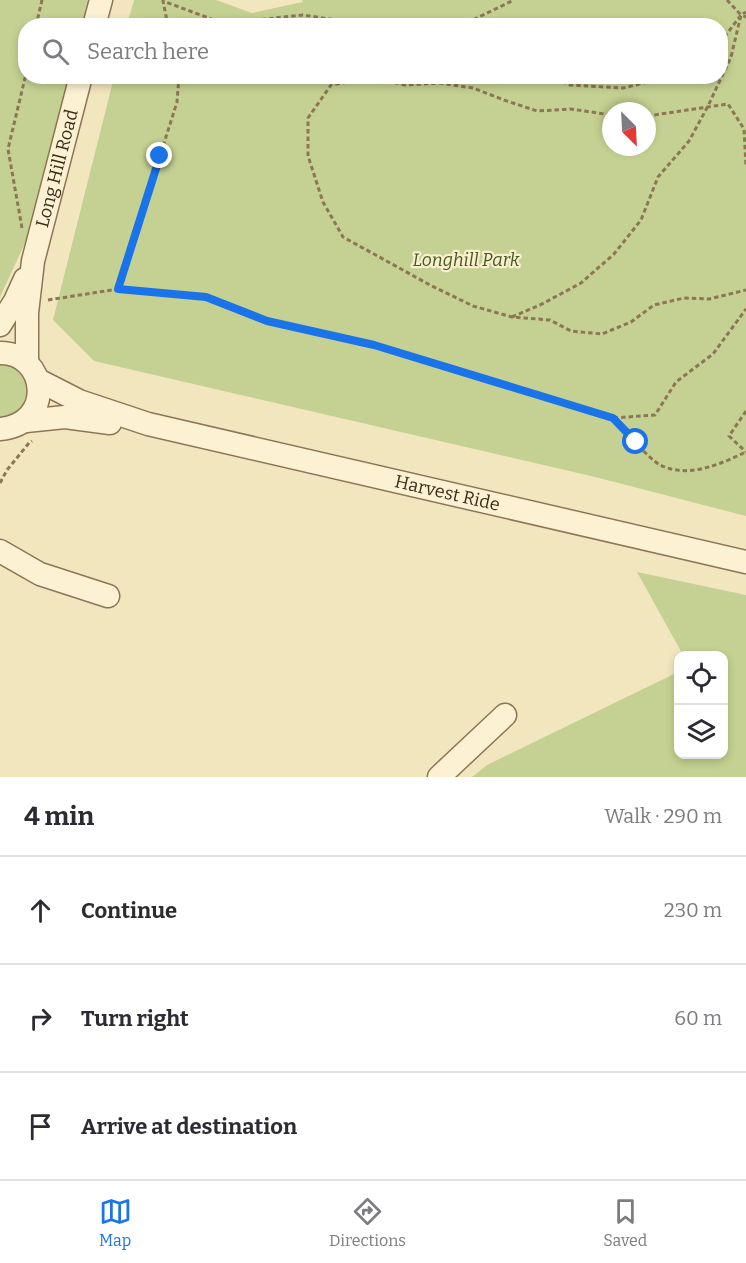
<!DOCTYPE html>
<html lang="en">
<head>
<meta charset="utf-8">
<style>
	body { margin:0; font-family:Bitter,serif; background:#f7f7f7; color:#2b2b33 }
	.controls { position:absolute; right:18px; bottom:18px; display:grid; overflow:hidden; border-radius:12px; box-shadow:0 3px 9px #0003 }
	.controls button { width:54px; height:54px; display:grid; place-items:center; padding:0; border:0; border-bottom:2px solid #e1e1e2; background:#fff; color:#2b2b33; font:30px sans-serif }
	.compass { position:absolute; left:602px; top:102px; width:54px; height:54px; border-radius:50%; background:#fff; box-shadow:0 3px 9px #0003; rotate:156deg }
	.stop { position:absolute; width:18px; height:18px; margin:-14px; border:4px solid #1a73e8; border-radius:50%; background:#fff }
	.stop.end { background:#1a73e8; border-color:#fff; box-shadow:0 2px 6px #0008 }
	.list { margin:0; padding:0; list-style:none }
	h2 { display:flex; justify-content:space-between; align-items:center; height:78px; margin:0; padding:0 24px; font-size:26px }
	h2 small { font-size:20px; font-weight:400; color:#7c7c81 }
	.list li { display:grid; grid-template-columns:39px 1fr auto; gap:18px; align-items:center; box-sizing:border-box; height:108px; padding:0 24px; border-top:2px solid #e1e1e2 }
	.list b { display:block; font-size:22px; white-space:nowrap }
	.list em { font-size:20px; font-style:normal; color:#7c7c81 }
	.icon { flex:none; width:33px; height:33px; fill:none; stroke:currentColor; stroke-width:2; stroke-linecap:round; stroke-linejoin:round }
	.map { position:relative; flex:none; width:746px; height:777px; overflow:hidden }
	.search { position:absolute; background:#fff; box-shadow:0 3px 9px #0003; left:18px; right:18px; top:18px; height:66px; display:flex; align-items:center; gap:15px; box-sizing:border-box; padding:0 21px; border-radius:24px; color:#7c7c81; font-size:22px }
	.sheet { height:402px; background:#fff }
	nav { display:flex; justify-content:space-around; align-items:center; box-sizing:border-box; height:84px; border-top:2px solid #e1e1e2; background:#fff; font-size:16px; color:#7c7c81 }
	nav a { display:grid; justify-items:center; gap:3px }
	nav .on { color:#1a73e8 }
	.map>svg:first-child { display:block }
	.green { fill:#c5d192; fill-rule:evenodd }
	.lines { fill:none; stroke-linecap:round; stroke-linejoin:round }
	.minor-casing { stroke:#8c7656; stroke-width:25 }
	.path { stroke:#8c7656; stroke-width:3; stroke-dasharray:4.5 3; stroke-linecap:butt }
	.minor { stroke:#fcf2d3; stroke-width:22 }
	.route { stroke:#1a73e8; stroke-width:8 }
	.labels { text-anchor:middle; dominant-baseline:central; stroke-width:4.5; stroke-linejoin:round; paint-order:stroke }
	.street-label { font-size:18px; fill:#3a2c1b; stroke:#f8efcf }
	.park-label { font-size:18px; font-style:italic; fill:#475820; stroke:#f8efcf }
</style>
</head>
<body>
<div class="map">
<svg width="746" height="777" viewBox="0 0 746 777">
	<rect width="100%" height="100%" fill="#f2e6bf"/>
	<!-- green -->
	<path class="green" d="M0,0H89L83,25L26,26V76L70,77L31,230L0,297Z
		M134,0H216L252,13L303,2L302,0H746V516L595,477L94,361L53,320L114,77L720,76V26L127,25ZM611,111H647V147H611Z
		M0,363L11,364L25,373L30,406L0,423Z
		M637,572L746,595V777H472L487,765L678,672V754H724V656L683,655Z"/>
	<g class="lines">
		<!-- minor casing -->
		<g class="minor-casing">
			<g id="minor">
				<path d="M94,26L101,0"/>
				<path d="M0,325L15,301L25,279"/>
				<path d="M0,353C47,352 56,424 0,429"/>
				<path id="s1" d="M27,363V313L33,261L81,76"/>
				<path id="s2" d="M38,380L79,401L148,424L746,562"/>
				<path d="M26,421L65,417L110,423"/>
				<path d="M0,551L40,574L108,596"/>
				<path d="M439,777L505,715"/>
			</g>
		</g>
		<!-- path -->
		<path class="path" d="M727,0L741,15
			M36,26L42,0
			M168,26L163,1L214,20L237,22L303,15L376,26
			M460,26L514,0
			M720,43L741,15L746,17
			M548,76L570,85L623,88L673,76
			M611,115L571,109L537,111L504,100L473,88L439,83L405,85L374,78L331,85L308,118V156L323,202L343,237L430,285L473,306L512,317L550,320L571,331L602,334L631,322L654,305L684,298L709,299L746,290
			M647,116L728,104L744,129L746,166
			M22,228L8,149L26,74
			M118,289L177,102L179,76
			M48,300L118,289L206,297L267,321L374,345L613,418L655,415L676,382L713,354L746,309
			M512,317L542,304L581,283L614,254L641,220L658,177L689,141L708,106L731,57L741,15L746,12
			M746,411L729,436L746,452
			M613,418C623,429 649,459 660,465C689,479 720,464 746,452
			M0,483L7,470L29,443L32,441"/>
		<!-- minor -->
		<use href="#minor" class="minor"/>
	</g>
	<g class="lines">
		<!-- route -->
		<path class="route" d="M160,156L118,289L206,297L267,321L374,345L613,418L636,442"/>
	</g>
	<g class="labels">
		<!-- street labels -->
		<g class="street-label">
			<text stroke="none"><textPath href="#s1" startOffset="198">Long Hill Road</textPath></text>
			<text stroke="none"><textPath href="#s2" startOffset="426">Harvest Ride</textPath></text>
		</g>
		<!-- park labels -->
		<g class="park-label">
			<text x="466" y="260">Longhill Park</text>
		</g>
	</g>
</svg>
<div class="controls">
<button><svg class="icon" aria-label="locate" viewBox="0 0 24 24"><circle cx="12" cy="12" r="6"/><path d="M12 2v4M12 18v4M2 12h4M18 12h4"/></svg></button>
<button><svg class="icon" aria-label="layers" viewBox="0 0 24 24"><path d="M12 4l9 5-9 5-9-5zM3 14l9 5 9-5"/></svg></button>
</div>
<svg class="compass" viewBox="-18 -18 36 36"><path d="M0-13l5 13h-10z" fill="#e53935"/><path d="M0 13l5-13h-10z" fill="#7c7c81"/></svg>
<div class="stop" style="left:636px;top:442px"></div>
<div class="stop end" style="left:160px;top:156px"></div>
<div class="search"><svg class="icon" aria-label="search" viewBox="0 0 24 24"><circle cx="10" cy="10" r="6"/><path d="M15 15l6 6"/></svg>Search here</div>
</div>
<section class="sheet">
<h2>4 min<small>Walk · 290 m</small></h2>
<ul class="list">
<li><svg class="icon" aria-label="ahead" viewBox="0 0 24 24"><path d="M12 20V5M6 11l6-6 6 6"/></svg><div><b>Continue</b></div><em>230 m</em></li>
<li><svg class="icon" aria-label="right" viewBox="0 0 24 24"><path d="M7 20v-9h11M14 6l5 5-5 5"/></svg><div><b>Turn right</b></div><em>60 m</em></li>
<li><svg class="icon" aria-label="arrive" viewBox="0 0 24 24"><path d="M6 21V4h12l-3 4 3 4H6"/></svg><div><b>Arrive at destination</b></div></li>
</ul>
</section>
<nav>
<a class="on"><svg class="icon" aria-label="map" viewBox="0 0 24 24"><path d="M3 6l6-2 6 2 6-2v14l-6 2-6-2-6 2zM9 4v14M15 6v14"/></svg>Map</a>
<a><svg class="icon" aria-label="directions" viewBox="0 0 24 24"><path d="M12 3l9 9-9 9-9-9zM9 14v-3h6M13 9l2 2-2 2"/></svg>Directions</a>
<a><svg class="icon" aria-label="saved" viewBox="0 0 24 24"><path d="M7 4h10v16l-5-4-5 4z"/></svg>Saved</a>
</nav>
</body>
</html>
